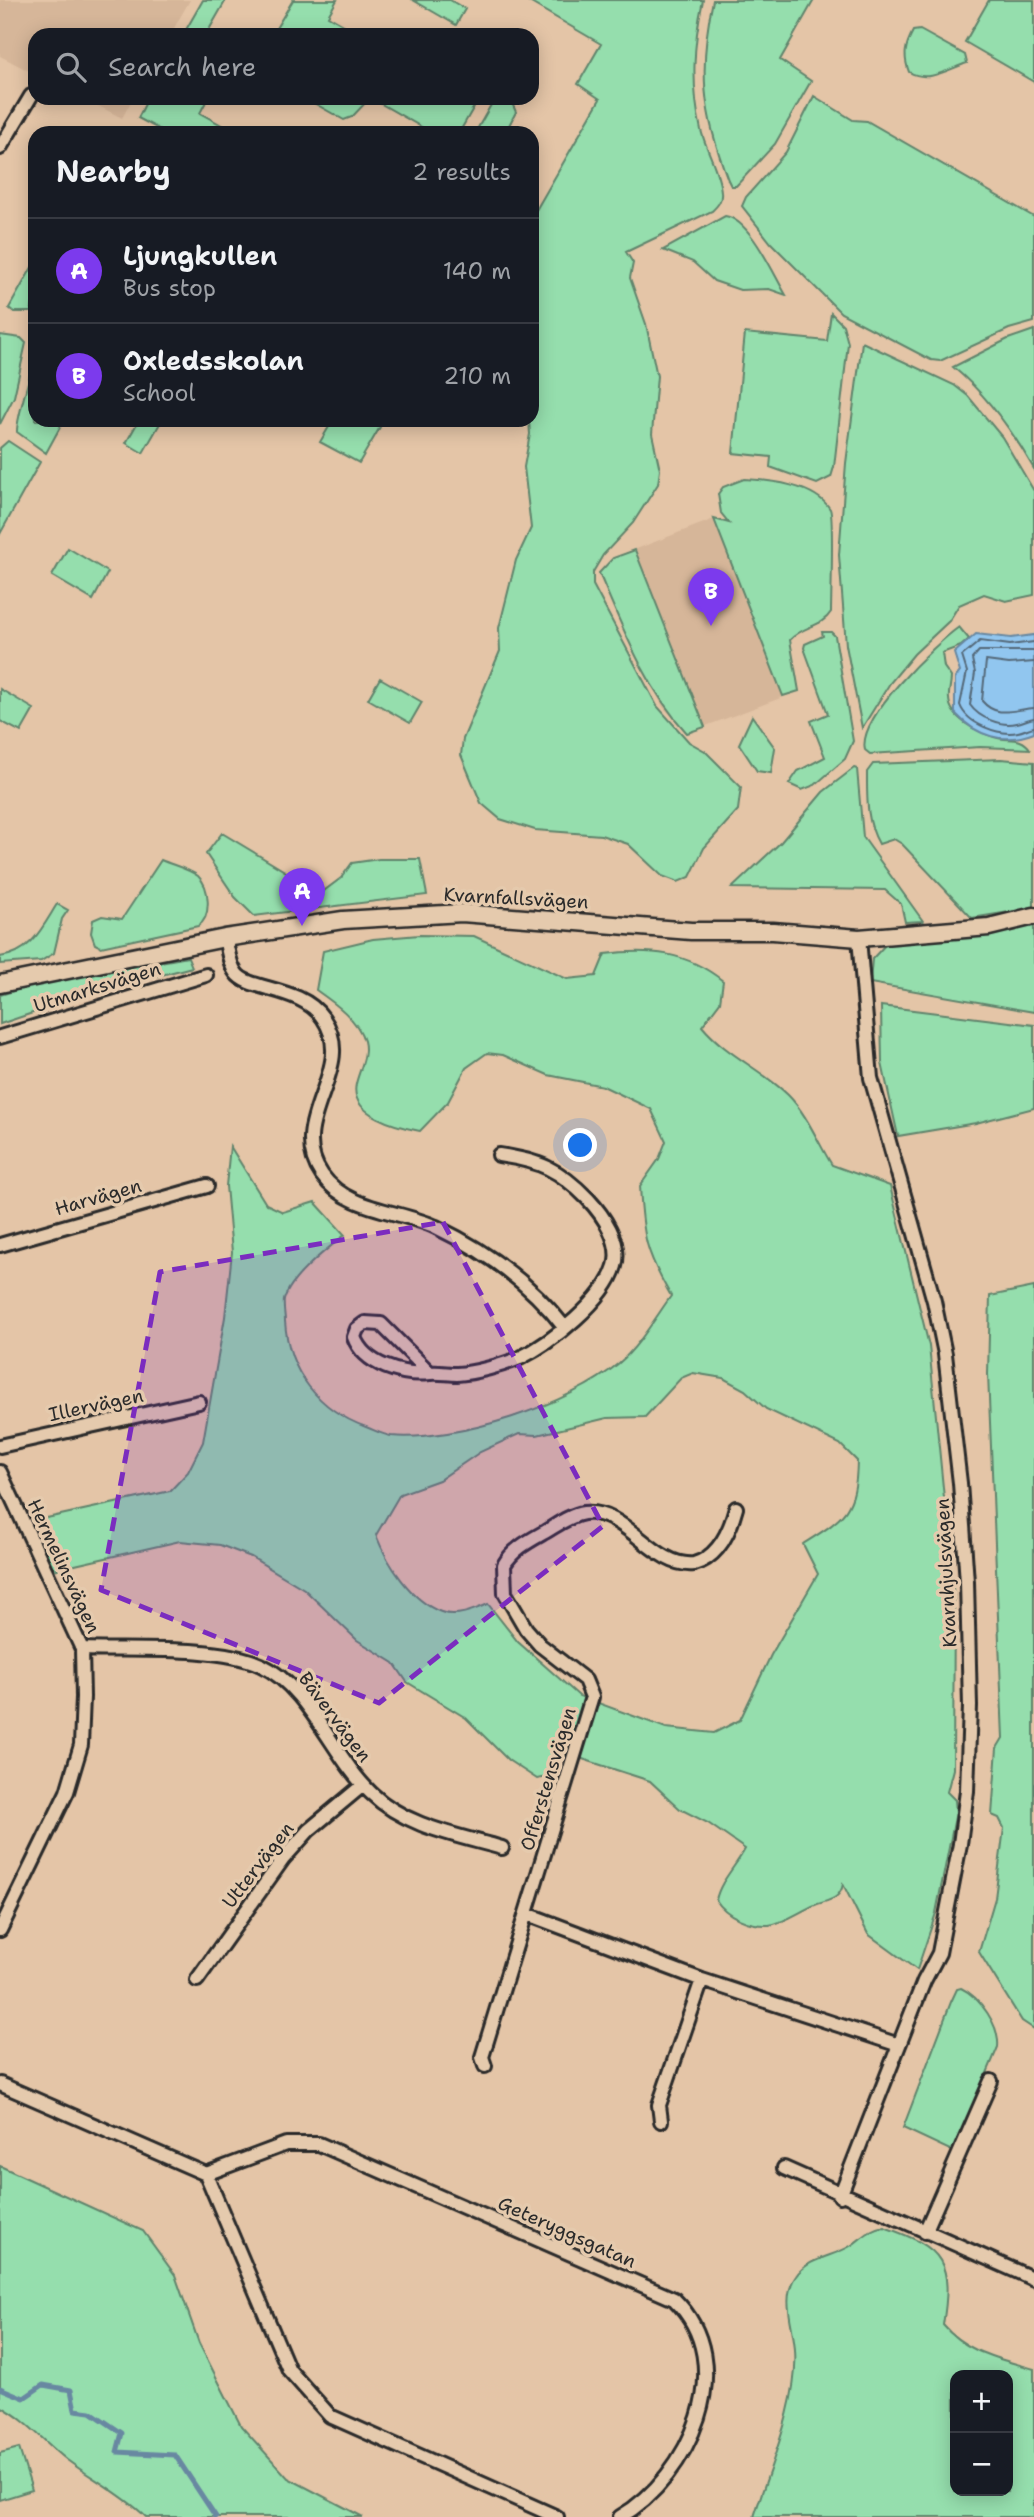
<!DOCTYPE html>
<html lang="en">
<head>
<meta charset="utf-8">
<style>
	body { margin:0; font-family:"Shantell Sans",sans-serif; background:#20242c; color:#f1f3f6 }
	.controls { position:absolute; right:21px; bottom:21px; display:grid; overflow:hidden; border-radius:14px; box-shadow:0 4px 18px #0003 }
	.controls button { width:63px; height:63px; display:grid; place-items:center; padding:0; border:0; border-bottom:2px solid #363941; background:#171b24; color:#f1f3f6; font:35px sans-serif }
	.you { position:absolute; left:581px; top:1146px; width:24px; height:24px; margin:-18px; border:5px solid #fff; border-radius:50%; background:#1a73e8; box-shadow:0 0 0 10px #1a73e833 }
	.badge { display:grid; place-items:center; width:46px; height:46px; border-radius:50%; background:#7c3aed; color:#fff; font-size:23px; font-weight:700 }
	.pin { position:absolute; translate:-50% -58px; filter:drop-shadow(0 2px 4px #0008) }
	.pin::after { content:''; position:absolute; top:37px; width:24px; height:21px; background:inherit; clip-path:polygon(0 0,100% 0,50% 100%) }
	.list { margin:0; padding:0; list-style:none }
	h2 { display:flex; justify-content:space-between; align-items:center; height:91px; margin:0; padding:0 28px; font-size:30px }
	h2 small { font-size:23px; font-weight:400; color:#9ea1a6 }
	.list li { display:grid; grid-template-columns:46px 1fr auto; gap:21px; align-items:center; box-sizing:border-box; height:105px; padding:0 28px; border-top:2px solid #363941 }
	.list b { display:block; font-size:26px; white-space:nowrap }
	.list p { margin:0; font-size:23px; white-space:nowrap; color:#9ea1a6 }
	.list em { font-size:23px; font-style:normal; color:#9ea1a6 }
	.icon { flex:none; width:38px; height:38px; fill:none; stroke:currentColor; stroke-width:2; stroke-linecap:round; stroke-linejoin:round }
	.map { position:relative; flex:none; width:1034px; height:2517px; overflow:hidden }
	.search { position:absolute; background:#171b24; box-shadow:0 4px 18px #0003; left:28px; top:28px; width:511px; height:77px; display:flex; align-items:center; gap:18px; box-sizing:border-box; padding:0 24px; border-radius:21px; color:#9ea1a6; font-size:26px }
	.panel { position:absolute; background:#171b24; box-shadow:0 4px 18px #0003; left:28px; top:126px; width:511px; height:301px; border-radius:21px }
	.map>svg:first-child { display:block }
	.built { fill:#d6b699 }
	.green { fill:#95dead; stroke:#60846c; stroke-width:2; fill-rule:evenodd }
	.water { fill:#91c6ef; stroke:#6888a1; stroke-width:2 }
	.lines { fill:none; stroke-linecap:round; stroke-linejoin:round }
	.shore { stroke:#546979; stroke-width:2 }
	.stream { stroke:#6888a1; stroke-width:5 }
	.minor-casing { stroke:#2b2b2b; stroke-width:18 }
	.tertiary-casing { stroke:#2b2b2b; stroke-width:21 }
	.minor { stroke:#e5caad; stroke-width:12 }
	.tertiary { stroke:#e5caad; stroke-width:16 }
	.marked { fill:#7b2cbf; fill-opacity:0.2; stroke:#7b2cbf; stroke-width:5; stroke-dasharray:14 9; stroke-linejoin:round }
	.labels { text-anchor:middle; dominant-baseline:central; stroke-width:7; stroke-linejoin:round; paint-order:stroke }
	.street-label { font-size:19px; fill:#2b2b2b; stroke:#e5caad }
</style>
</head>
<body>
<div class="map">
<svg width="1034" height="2517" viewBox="0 0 1034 2517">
	<rect width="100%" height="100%" fill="#e4c5a7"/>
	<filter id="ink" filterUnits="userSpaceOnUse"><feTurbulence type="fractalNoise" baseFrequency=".0143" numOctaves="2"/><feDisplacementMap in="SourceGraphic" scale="14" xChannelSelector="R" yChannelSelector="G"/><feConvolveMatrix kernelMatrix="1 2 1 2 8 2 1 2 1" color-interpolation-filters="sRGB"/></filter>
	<g filter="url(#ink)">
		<!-- built -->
		<path class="built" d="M0,0H190L170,35H35V74L0,56Z
			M83,98H133L122,118Z
			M714,519L730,524L800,629L790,640L799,691L687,733L663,707L620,623L599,573L613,558Z"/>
		<!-- green -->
		<path class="green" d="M203,0H226L206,35H183Z
			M293,0H337L328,16L361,35H272Z
			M413,0H450L465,9L456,25Z
			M526,0H703C693,45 691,85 701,130C706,150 720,173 721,192C722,201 718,205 712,211L626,252L633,263L630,278L646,324L657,376L652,434L660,470L658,484L633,523L603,555L593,572V585L657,706L689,742L705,751L741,787L738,810L704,848L690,877L678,882L662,876L628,844L601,835L535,830L500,819L481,803L461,755L463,739L500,651L499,628L516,560L531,528L524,467L530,434L529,420H532V217L600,99L578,84L601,44Z
			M713,0H814L780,60L811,81L775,144L736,186H731L728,180C703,114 698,69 713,0Z
			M989,0H1034V82L965,42Z
			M920,30L965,55L967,63C947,70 928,83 909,72C903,56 905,46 913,31Z
			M814,96L853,120L867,121L1034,217V322L1009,329L940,361L931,360L841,313L771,243L742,206L746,197L786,152Z
			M148,98H208L200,113L236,133H166L138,118Z
			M305,98H370L352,117L344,120Z
			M371,98H479L459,133H432Z
			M503,98L512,103L516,112L505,133H475L492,103Z
			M725,216C750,219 774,275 786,295L769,289L740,290L714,281L693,262L663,250Z
			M35,262V294L31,312H14L9,308Z
			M831,313L843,325L848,343L834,467L831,477L817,484L770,467L771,457L733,453L745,333L827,341Z
			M1034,330V469C1012,430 987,395 953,367L1008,339Z
			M0,335L21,338L26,343L14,397L0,424Z
			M862,342L954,385L968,396L1002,437L1034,491V595L1006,601L984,594L959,605L949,621L914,654L890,683L862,728L846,645L839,555L846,463Z
			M35,354V420H64L46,453L17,432C16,418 32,373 35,354Z
			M139,420H162L143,453L126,443Z
			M333,420H369L380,427L359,463L320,442Z
			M8,441L40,462L0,534V448Z
			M744,479C770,480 815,485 830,509C834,516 831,598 831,612C821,628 803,625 790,640L799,691L783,696L714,519L729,523L721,513L718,494L723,487Z
			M68,548L108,572L93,600L52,576Z
			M635,550L705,727L687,733C646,688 623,629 599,573L613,558Z
			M959,627L969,639L961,646L942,653L944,667L951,677C951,685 948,692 949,699C950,719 978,732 994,737C1008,742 1021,735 1030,749L980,747L870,754L865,750C857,718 934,645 959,627Z
			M822,632H831L835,636L853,741L845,759L815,785L802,790L789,784L798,771L825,757L811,721L828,714L804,648L805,644L823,636Z
			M380,678L422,702L410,723L368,699Z
			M0,689L34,709L21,732L0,721Z
			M752,716L775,748L771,773L757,771L739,744Z
			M1001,759L1034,762V908L972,918L902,844L894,839L879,844C866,821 867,798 867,772L873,764Z
			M854,768L857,769L863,837L923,921L905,922L901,904L885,890L732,888L781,842L823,792Z
			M222,833L321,893L341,878L352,863L379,859H420L427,895L254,916L235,897L206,854Z
			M161,860C172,865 189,869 198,876C210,887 212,917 198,926L101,947L95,944L91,933L93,920L102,916L122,919Z
			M57,904L68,910L62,919L54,953L41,961L0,964V957C31,953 42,928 57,904Z
			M1034,923V1012L870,983L872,959L888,942Z
			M419,935L474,936L567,979L596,976L605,954C650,948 687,952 723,981L720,1002L702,1026C726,1055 761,1069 788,1095C807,1114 818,1143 832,1165L890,1186L929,1346L954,1599L953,1769L947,1792L955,1800L956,1812L936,1913L917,1970L868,1934L843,1884C840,1900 829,1900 815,1905C800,1911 785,1923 769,1925C749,1926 726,1916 716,1900C720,1881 736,1866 745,1849L708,1823L680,1809L650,1781L564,1753L551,1776L537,1779L508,1760L466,1718L407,1682L394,1663L357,1640L304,1589L251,1557L220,1545L180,1541L53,1570L33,1521L170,1491L188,1472L203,1442L225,1317L232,1252L226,1186L230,1146L266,1204L283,1212L315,1202L345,1235C327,1249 290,1277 284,1300C283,1306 285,1315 285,1321C288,1372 319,1410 366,1427C374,1430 383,1435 391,1436C456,1442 570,1405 619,1363C639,1346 655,1318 671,1296C645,1251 643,1237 640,1186L659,1159L666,1141L651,1109L603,1086L548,1075L503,1055L487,1053L466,1068L448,1102L420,1131C398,1127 349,1115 356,1084C359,1070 368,1056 364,1041C358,1019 333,1002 316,990L323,951L373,939ZM693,1373L723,1378L745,1390L766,1409L840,1444L857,1461C856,1512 844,1518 803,1544L818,1574L771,1655L740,1720L714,1733L666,1728L579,1696L518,1642L488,1604C474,1610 456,1618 441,1612C411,1601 387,1563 376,1535L400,1494L439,1480L480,1452L519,1434L537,1435L607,1418L645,1417L681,1378Z
			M188,957L192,967L92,993L0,1024V995L37,984Z
			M881,1006L1034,1025V1108L976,1123L898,1136L882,1063Z
			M1034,1287V2029L1022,2021L979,1952L995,1898L1004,1828L999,1818L992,1815L997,1748L1003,1738L988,1374L990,1296Z
			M961,1988C980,1997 1000,2026 998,2047L954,2152L903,2128L951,2002L957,1989Z
			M0,2166L143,2231L175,2275L199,2343L241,2426L288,2478L363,2517H146C122,2494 94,2480 67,2460C44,2442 26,2419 0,2406Z
			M884,2227C945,2248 953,2263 943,2325C966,2353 1001,2359 1034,2369V2517H754C769,2468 799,2401 795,2350C794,2326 780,2298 796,2276C809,2257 834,2257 852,2245C863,2237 869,2230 884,2227ZM1008,2375V2491H955V2375Z
			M19,2448L32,2490L0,2500V2453Z"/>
		<!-- water -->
		<path class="water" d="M976,634L1011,638L1034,635V733C1004,745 976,736 955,713V678L960,672L954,653Z"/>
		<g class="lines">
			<!-- shore -->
			<path class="shore" d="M1034,642L1010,645L980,641L962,656L967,672L960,705C967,724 999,736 1018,732C1024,731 1028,728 1034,727
				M1034,651H979L972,659L975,673L970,705C979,718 1001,727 1017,723C1023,722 1027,719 1034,718
				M1034,662L1009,664L986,661L982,701C997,719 1015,709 1034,708"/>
			<!-- stream -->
			<path class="stream" d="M0,2388L24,2398L43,2385L71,2390L75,2410L91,2412L122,2433L117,2452L175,2455L216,2517"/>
			<!-- minor casing -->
			<g class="minor-casing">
				<path id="minor" d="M0,148L31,96
					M225,938C228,949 229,964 236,973C248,991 301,986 323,1018C359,1070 284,1120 322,1175C347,1211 400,1210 436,1227C486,1251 532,1285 565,1328
					M0,1037L206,975
					M0,1245L207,1186
					M430,1373C403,1376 364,1365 354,1337L357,1329L365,1323L381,1324L430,1373C439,1372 448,1374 457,1374C475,1373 503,1365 520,1358C551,1343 605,1300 615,1266C622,1242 603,1215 588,1199C559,1169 540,1161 499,1155
					M0,1446L199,1402
					M0,1472L82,1649L83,1697L81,1745L67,1792L0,1930
					M82,1649C132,1651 217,1645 261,1665C309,1687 333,1757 371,1793C406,1827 457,1835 502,1848
					M527,1914L702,1980L899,2045
					M197,1980L283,1859L309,1830L363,1785
					M485,2066L482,2057L592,1697L585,1680L540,1645L526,1629L505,1593L504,1565C513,1549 529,1541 545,1532C557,1525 570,1515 584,1513C626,1508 653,1568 694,1564C719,1557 730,1531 736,1508
					M0,2084L206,2174L286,2144H319L674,2299C741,2364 689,2477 620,2517
					M661,2121L659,2105L702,1980
					M784,2168L1034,2279
					M206,2174L289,2370L330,2416L557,2517
					M840,2196L924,1981L939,1953L960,1844L967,1791L970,1706L967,1582L960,1483L945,1354L934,1301L871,1078L859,938
					M925,2232L991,2081"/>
			</g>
			<!-- tertiary casing -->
			<g class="tertiary-casing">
				<path id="tertiary" d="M0,984L225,938L343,920L462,913L691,931H773L859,938L989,927L1034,916"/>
			</g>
			<!-- minor -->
			<use href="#minor" class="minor"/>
			<!-- tertiary -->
			<use href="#tertiary" class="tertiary"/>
		</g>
	</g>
	<!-- marked area -->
	<path class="marked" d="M443,1222L603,1526L379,1703L101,1590L160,1272Z"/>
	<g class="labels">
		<!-- street labels -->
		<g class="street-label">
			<text transform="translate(516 898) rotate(3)">Kvarnfallsvägen</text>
			<text transform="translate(97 987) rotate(-17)">Utmarksvägen</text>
			<text transform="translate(98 1197) rotate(-16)">Harvägen</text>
			<text transform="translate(96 1405) rotate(-12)">Illervägen</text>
			<text transform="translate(64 1566) rotate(65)">Hermelinsvägen</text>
			<text transform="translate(946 1573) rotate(-93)">Kvarnhjulsvägen</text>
			<text transform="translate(335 1717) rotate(53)">Bävervägen</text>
			<text transform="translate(548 1779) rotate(-73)">Offerstensvägen</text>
			<text transform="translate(258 1865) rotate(-52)">Uttervägen</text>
			<text transform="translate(567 2232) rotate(24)">Geteryggsgatan</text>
		</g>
	</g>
</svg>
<div class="controls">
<button>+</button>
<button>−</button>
</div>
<div class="you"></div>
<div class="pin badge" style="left:302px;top:926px">A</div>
<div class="pin badge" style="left:711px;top:626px">B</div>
<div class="search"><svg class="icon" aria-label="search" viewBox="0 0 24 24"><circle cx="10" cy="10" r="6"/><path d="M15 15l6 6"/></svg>Search here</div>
<section class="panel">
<h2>Nearby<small>2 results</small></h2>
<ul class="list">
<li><span class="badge">A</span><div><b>Ljungkullen</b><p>Bus stop</p></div><em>140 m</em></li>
<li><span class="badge">B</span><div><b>Oxledsskolan</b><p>School</p></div><em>210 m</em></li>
</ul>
</section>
</div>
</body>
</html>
